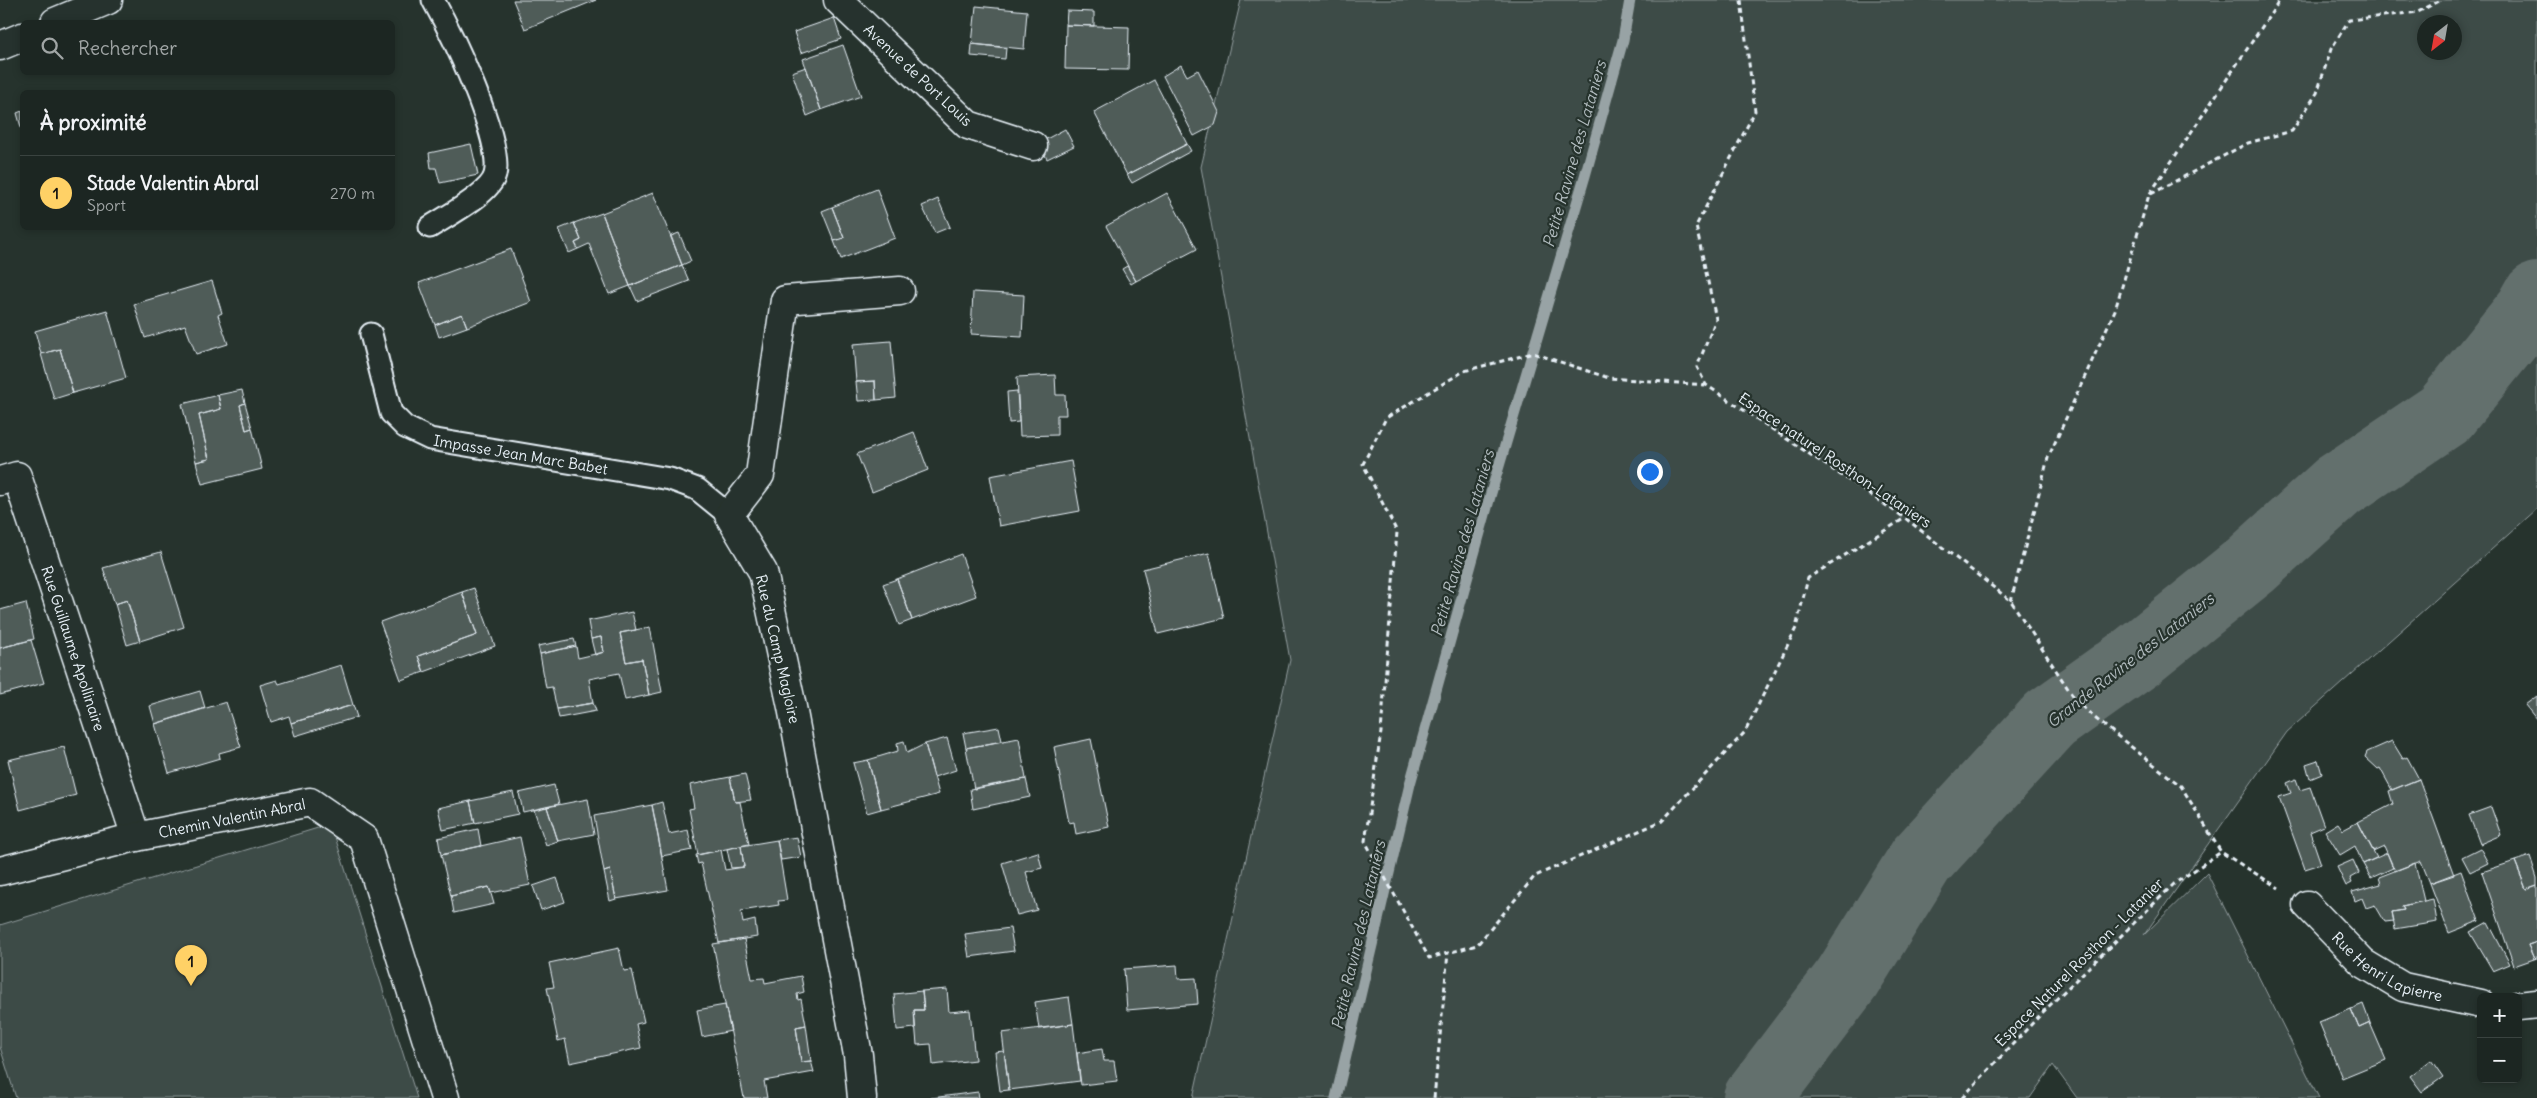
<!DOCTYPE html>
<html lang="fr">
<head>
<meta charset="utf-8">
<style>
	body { margin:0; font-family:Delius,sans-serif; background:#29322f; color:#f1f3f6 }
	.controls { position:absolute; right:15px; bottom:15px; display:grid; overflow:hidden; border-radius:8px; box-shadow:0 2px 8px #0003 }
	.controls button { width:45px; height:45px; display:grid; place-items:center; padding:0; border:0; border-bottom:1px solid #3a4340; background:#1c2622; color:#f1f3f6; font:25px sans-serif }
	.compass { position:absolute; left:2417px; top:15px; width:45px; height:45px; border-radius:50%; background:#1c2622; box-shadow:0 2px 8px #0003; rotate:211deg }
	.you { position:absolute; left:1649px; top:471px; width:18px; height:18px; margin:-12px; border:4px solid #fff; border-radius:50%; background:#1a73e8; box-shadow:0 0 0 8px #1a73e833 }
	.badge { display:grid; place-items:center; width:32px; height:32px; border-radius:50%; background:#ffd166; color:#111; font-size:16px; font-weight:700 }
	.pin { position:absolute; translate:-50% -41px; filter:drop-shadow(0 1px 2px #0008) }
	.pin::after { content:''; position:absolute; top:26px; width:18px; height:15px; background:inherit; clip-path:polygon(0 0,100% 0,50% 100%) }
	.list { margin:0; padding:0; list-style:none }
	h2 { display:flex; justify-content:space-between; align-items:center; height:65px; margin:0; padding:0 20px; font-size:21px }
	h2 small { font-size:16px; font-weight:400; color:#a0a5a5 }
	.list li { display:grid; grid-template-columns:32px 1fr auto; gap:15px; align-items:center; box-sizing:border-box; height:75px; padding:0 20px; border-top:1px solid #3a4340 }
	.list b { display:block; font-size:19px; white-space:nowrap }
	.list p { margin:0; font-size:16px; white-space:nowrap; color:#a0a5a5 }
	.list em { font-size:16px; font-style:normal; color:#a0a5a5 }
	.icon { flex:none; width:28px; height:28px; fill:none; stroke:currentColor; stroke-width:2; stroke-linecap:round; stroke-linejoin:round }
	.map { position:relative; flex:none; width:2537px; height:1098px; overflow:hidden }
	.search { position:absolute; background:#1c2622; box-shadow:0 2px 8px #0003; left:20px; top:20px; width:375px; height:55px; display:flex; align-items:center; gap:12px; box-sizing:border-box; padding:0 18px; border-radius:8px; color:#a0a5a5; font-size:19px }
	.panel { position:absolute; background:#1c2622; box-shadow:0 2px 8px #0003; left:20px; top:90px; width:375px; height:140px; border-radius:8px }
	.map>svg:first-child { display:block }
	.green { fill:#3e4b47; stroke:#939ea0; fill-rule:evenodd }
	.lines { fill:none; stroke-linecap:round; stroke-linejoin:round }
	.stream { stroke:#98a3a5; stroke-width:11 }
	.river { stroke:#636f6d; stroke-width:68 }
	.building { fill:#505c59; stroke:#e8f1f8 }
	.service-casing { stroke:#e8f1f8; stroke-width:25 }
	.minor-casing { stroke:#e8f1f8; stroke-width:31 }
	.path { stroke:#e8f1f8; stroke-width:3; stroke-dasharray:5 4; stroke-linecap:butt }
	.service { stroke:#26332d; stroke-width:21 }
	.minor { stroke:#26332d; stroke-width:28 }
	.labels { text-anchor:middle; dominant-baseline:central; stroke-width:4.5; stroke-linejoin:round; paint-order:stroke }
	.street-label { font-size:15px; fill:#e8f1f8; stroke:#26332d }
	.water-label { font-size:16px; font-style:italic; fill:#b3bdc0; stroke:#26332d }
</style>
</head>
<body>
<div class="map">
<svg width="2537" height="1098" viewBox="0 0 2537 1098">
	<rect width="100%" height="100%" fill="#26332d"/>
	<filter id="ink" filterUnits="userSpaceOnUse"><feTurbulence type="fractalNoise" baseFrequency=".02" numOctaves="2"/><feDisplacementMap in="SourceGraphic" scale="10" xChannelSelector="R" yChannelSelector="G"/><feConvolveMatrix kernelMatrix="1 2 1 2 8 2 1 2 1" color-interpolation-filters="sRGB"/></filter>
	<g filter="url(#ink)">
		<!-- green -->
		<path class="green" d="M1241,0H2537V509L2287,732L2144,935L2207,873L2319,1098H2077L2053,1065L2030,1098H1193L1290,660L1201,167ZM2424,22H2454V52H2424Z
			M331,824L417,1098H16L0,1047V925Z"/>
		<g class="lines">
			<!-- stream -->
			<path class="stream" d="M1336,1098L1410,784L1491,493L1585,176L1623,40L1630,0"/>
			<!-- river -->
			<path class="river" d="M1757,1098L1847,979L1921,860L2050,719L2137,657L2251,565L2338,486L2445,414L2529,310L2537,296"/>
		</g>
		<!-- building -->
		<path class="building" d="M513,0H596L525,29Z
			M976,6L1027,11L1024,49L972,44Z
			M1067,11L1094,12V26L1066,25Z
			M834,18L841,39L801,53L794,32Z
			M1066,25L1129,27L1128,70L1065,69Z
			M972,44L1006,48L1005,59L971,56Z
			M843,45L861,96L821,110L803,59Z
			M1181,65L1187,76L1198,70L1219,112L1215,125L1194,136L1163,76Z
			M806,67L821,110L807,116L792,72Z
			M1154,80L1187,144L1127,175L1094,112Z
			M22,111V131L17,113Z
			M1065,129L1074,146L1047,159L1039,143Z
			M471,144L478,175L440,183L436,168H431L429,153Z
			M1187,144L1191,151L1132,183L1127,175Z
			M877,189L895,238L841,259L834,241L844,238L832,207Z
			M653,193L682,265L630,286L602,213Z
			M1167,193L1197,249L1136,281L1106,226Z
			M938,199L950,227L935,233L922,206Z
			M832,207L844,238L834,241L822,211Z
			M602,213L630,286L609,294L589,244L578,249L575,243L581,240L574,223Z
			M574,223L581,240L575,243L578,249L569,253L559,229Z
			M679,233L691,261L682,265L671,236Z
			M511,249L531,302L467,327L462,314L435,325L419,283Z
			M682,265L689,281L637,301L630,286Z
			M1127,266L1136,281L1131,284L1122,269Z
			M212,281L222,313L218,315L228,344L196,354L185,325L145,338L134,304Z
			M973,292L1024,295L1022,337L971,334Z
			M107,310L126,378L73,393L60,349L41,354L35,331Z
			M462,314L467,327L439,337L435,325Z
			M891,341L896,398L876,400L875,381L856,382L853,344Z
			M60,349L73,393L54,399L41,354Z
			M1055,375L1056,395H1065L1066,415H1057V435L1020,436L1017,377Z
			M875,381L876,400L858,401L856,382Z
			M242,390L245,403L240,405L246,430L252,428L262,469L202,484L196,462L209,459L199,415L221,409L218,395Z
			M1017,391L1019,422L1009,423L1007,392Z
			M218,395L221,409L199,415L209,459L196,462L182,404Z
			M245,403L252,428L246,430L240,405Z
			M914,432L928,470L872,492L857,454Z
			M1071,461L1080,511L999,526L990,476Z
			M161,552L184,627L140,641L127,600L115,604L103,568Z
			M1209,553L1224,618L1158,634L1143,569Z
			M961,554L976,596L912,620L897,579Z
			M897,579L912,620L899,625L883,584Z
			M474,588L495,646L424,672L418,656L477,635L462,592Z
			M462,592L477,635L418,656L424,672L401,680L380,622Z
			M127,600L140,641L127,645L115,604Z
			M26,603L34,639L0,648V610Z
			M632,612L636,630L620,633L626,662L642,659L649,695L625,700L619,673L589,679L593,703L557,709L552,687L546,688L540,654L576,646L578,658L604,652L601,637L591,639L588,621Z
			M650,627L662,692L649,695L642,659L626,662L620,633Z
			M601,637L604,652L595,655L591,639Z
			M574,639L576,646L540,654L538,646Z
			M31,640L44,683L0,695V648Z
			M341,665L353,705L291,723L289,716L271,722L260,685L277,680L279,684Z
			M200,691L205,708L155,724L150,706Z
			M2537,696V720L2525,705Z
			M226,702L241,747L219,753L220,758L169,773L155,724Z
			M593,703L596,711L559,718L557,709Z
			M353,705L357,717L295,736L291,723Z
			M999,727L1002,741L966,748L963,733Z
			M947,738L956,770L934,777L925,744Z
			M1019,738L1026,779L974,789L966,748Z
			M1091,739L1109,827L1076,834L1074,822L1069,823L1054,747Z
			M904,741L907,753L925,744L939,794L881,809L868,760L898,751L897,743Z
			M2392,741L2403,759L2407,757L2419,779L2392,790L2380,768L2378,769L2365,757L2367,752Z
			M64,747L76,795L20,810L8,760Z
			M868,760L881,809L867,813L853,763Z
			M2318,760L2322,774L2310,779L2306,764Z
			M745,774L751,800L735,802L730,777Z
			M730,777L735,802H740L749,844L698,855L689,809L694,808L690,785Z
			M1026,779L1030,797L973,809L970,789Z
			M2296,779L2300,790L2310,787L2324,826L2310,832L2321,864L2305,869L2279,797L2291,793L2287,783Z
			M2419,779L2454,875L2430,883L2421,861L2395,871L2384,846L2373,851L2358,822L2393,804L2389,791Z
			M554,785L559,804L523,812L519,793Z
			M513,792L518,814L475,823L470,801Z
			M588,799L594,834L558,841L547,807Z
			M470,801L475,823L443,830L438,808Z
			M662,802L669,834L688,830L692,850L662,856L652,805Z
			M652,805L668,890L616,899L610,870L604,872L594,816Z
			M547,807L558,841L546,845L534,810Z
			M2491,807L2501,835L2480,844L2469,815Z
			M2358,822L2377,858L2363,864L2355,846L2340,855L2325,831L2338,823L2343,830Z
			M478,829L481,846L441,855L438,838Z
			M520,837L530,885L491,893L489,887L451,896L441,855Z
			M797,837L801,857L781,860L777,840Z
			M777,840L787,900L778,901L779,905L741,911L743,923L755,920L757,937L719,943L701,863L698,864L696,855L721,850L725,870L744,867L741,846Z
			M741,846L744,867L731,868L727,849Z
			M2480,848L2488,863L2470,872L2462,857Z
			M1038,852L1042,868L1026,872L1037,910L1017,915L1002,863Z
			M2387,853L2393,868L2371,878L2363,864Z
			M2530,856L2537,878V885L2526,889L2515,861Z
			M2353,860L2359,873L2350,878L2352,883L2346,886L2337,867Z
			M2515,861L2526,889L2537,885V942L2528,945L2534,959L2514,966L2482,872Z
			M2415,863L2424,901L2402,906L2404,910L2392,912L2394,921L2385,922L2375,905L2366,908L2362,898L2355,901L2352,892L2381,884L2379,877Z
			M610,870L616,899L610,901L604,872Z
			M2461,871L2479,921L2449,933L2430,883Z
			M557,878L565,902L541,910L533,886Z
			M489,887L494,904L454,913L451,896Z
			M2433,899L2437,922L2395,929L2392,912L2404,910L2402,906Z
			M2488,922L2510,964L2493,971L2470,932Z
			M1010,928L1014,951L969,957L965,934Z
			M744,939L752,979L764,978L765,983L801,976L804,992L797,994L798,1000L801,999L806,1025L796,1027L801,1062L811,1061L814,1072L764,1081L767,1098H744L713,944Z
			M2537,942V958L2534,959L2528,945Z
			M619,948L624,971L632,970L644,1022L636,1024L641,1048L570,1063L565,1039L558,1041L547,988L554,987L549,963Z
			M1177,965L1178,979L1196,978L1198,1004L1127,1010L1124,969Z
			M947,989L949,1012L970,1010L975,1060L933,1065L931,1044L917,1045L914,1010H924L922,991Z
			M922,991L924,1010H914L915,1028L897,1030L894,994Z
			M1069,997L1073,1024L1039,1029L1035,1002Z
			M2363,1004L2370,1023L2359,1028L2351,1009Z
			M725,1005L731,1031L702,1037L697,1010Z
			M2351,1009L2359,1028L2370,1023L2386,1060L2342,1078L2319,1022Z
			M1073,1024L1080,1081L1009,1090L1002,1033Z
			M806,1025L811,1061L801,1062L796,1027Z
			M1102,1049L1104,1061H1114L1117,1081L1081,1085L1077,1053Z
			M1004,1051L1009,1090L1000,1091L995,1052Z
			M2431,1060L2443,1077L2422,1092L2410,1076Z
			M978,1092L979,1098H931Z"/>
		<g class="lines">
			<!-- service casing -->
			<g class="service-casing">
				<g id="service">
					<path d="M430,227C447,216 490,194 495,175C504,141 451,32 433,0"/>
					<path id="s1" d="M371,334L391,413L405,427L430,439L670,479L697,489L729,515"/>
				</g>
			</g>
			<!-- minor casing -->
			<g class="minor-casing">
				<g id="minor">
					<path d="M838,0L968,125L1033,146"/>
					<path d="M55,22L108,0"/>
					<path d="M0,46L22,37"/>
					<path id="s2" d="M0,481L17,476L136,837"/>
					<path id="s3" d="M0,871L136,837L310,802L364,839L445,1098"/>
					<path id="s4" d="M2307,905L2363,963L2403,987L2481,1004"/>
					<path d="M2518,1006L2537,1004"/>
					<path d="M862,1098L858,1055L792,707L763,572L729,515L760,475L785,300L900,291"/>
				</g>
			</g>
			<!-- path -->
			<path class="path" d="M1741,0L1755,111L1696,226L1716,319L1697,367L1706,385L1905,518L2011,601L2076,701L2096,719L2181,786L2221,852L2279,888
				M2151,194L2248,143L2292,131L2317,93L2331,49L2349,20L2418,12L2441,0
				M1706,385L1609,378L1533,353L1464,371L1386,418L1363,464L1397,532L1381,732L1365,841L1429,958L1477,945L1535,876L1662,821L1745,732L1796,628L1808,578L1905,518
				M2011,601L2048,458L2115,310L2149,195L2280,0
				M1434,1098L1448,953
				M1962,1098L2043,1012L2174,884L2221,852"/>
			<!-- service -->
			<use href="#service" class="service"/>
			<!-- minor -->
			<use href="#minor" class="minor"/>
		</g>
	</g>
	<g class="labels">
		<!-- street labels -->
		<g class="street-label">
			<text transform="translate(918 75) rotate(43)">Avenue de Port Louis</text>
			<text stroke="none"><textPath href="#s1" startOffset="221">Impasse Jean Marc Babet</textPath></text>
			<text transform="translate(1835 460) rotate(34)">Espace naturel Rosthon-Lataniers</text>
			<text stroke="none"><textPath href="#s2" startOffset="199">Rue Guillaume Apollinaire</textPath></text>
			<text transform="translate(778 649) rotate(77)">Rue du Camp Magloire</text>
			<text stroke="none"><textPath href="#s3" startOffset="238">Chemin Valentin Abral</textPath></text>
			<text transform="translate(2079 962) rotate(-45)">Espace Naturel Rosthon - Latanier</text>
			<text stroke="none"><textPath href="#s4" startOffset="104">Rue Henri Lapierre</textPath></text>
		</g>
		<!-- water labels -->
		<g class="water-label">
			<text transform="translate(1574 154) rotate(-74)">Petite Ravine des Lataniers</text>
			<text transform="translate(1462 543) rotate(-74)">Petite Ravine des Lataniers</text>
			<text transform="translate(2130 660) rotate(-38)">Grande Ravine des Lataniers</text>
			<text transform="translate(1358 935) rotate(-77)">Petite Ravine des Lataniers</text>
		</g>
	</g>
</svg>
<div class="controls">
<button>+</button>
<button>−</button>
</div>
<svg class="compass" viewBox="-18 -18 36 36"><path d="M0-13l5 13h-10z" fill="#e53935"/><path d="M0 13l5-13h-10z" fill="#a0a5a5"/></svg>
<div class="you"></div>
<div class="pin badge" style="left:191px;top:986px">1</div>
<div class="search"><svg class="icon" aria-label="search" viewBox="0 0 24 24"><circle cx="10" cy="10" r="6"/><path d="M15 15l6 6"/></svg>Rechercher</div>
<section class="panel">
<h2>À proximité<small></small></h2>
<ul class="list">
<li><span class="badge">1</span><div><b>Stade Valentin Abral</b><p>Sport</p></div><em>270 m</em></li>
</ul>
</section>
</div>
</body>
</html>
